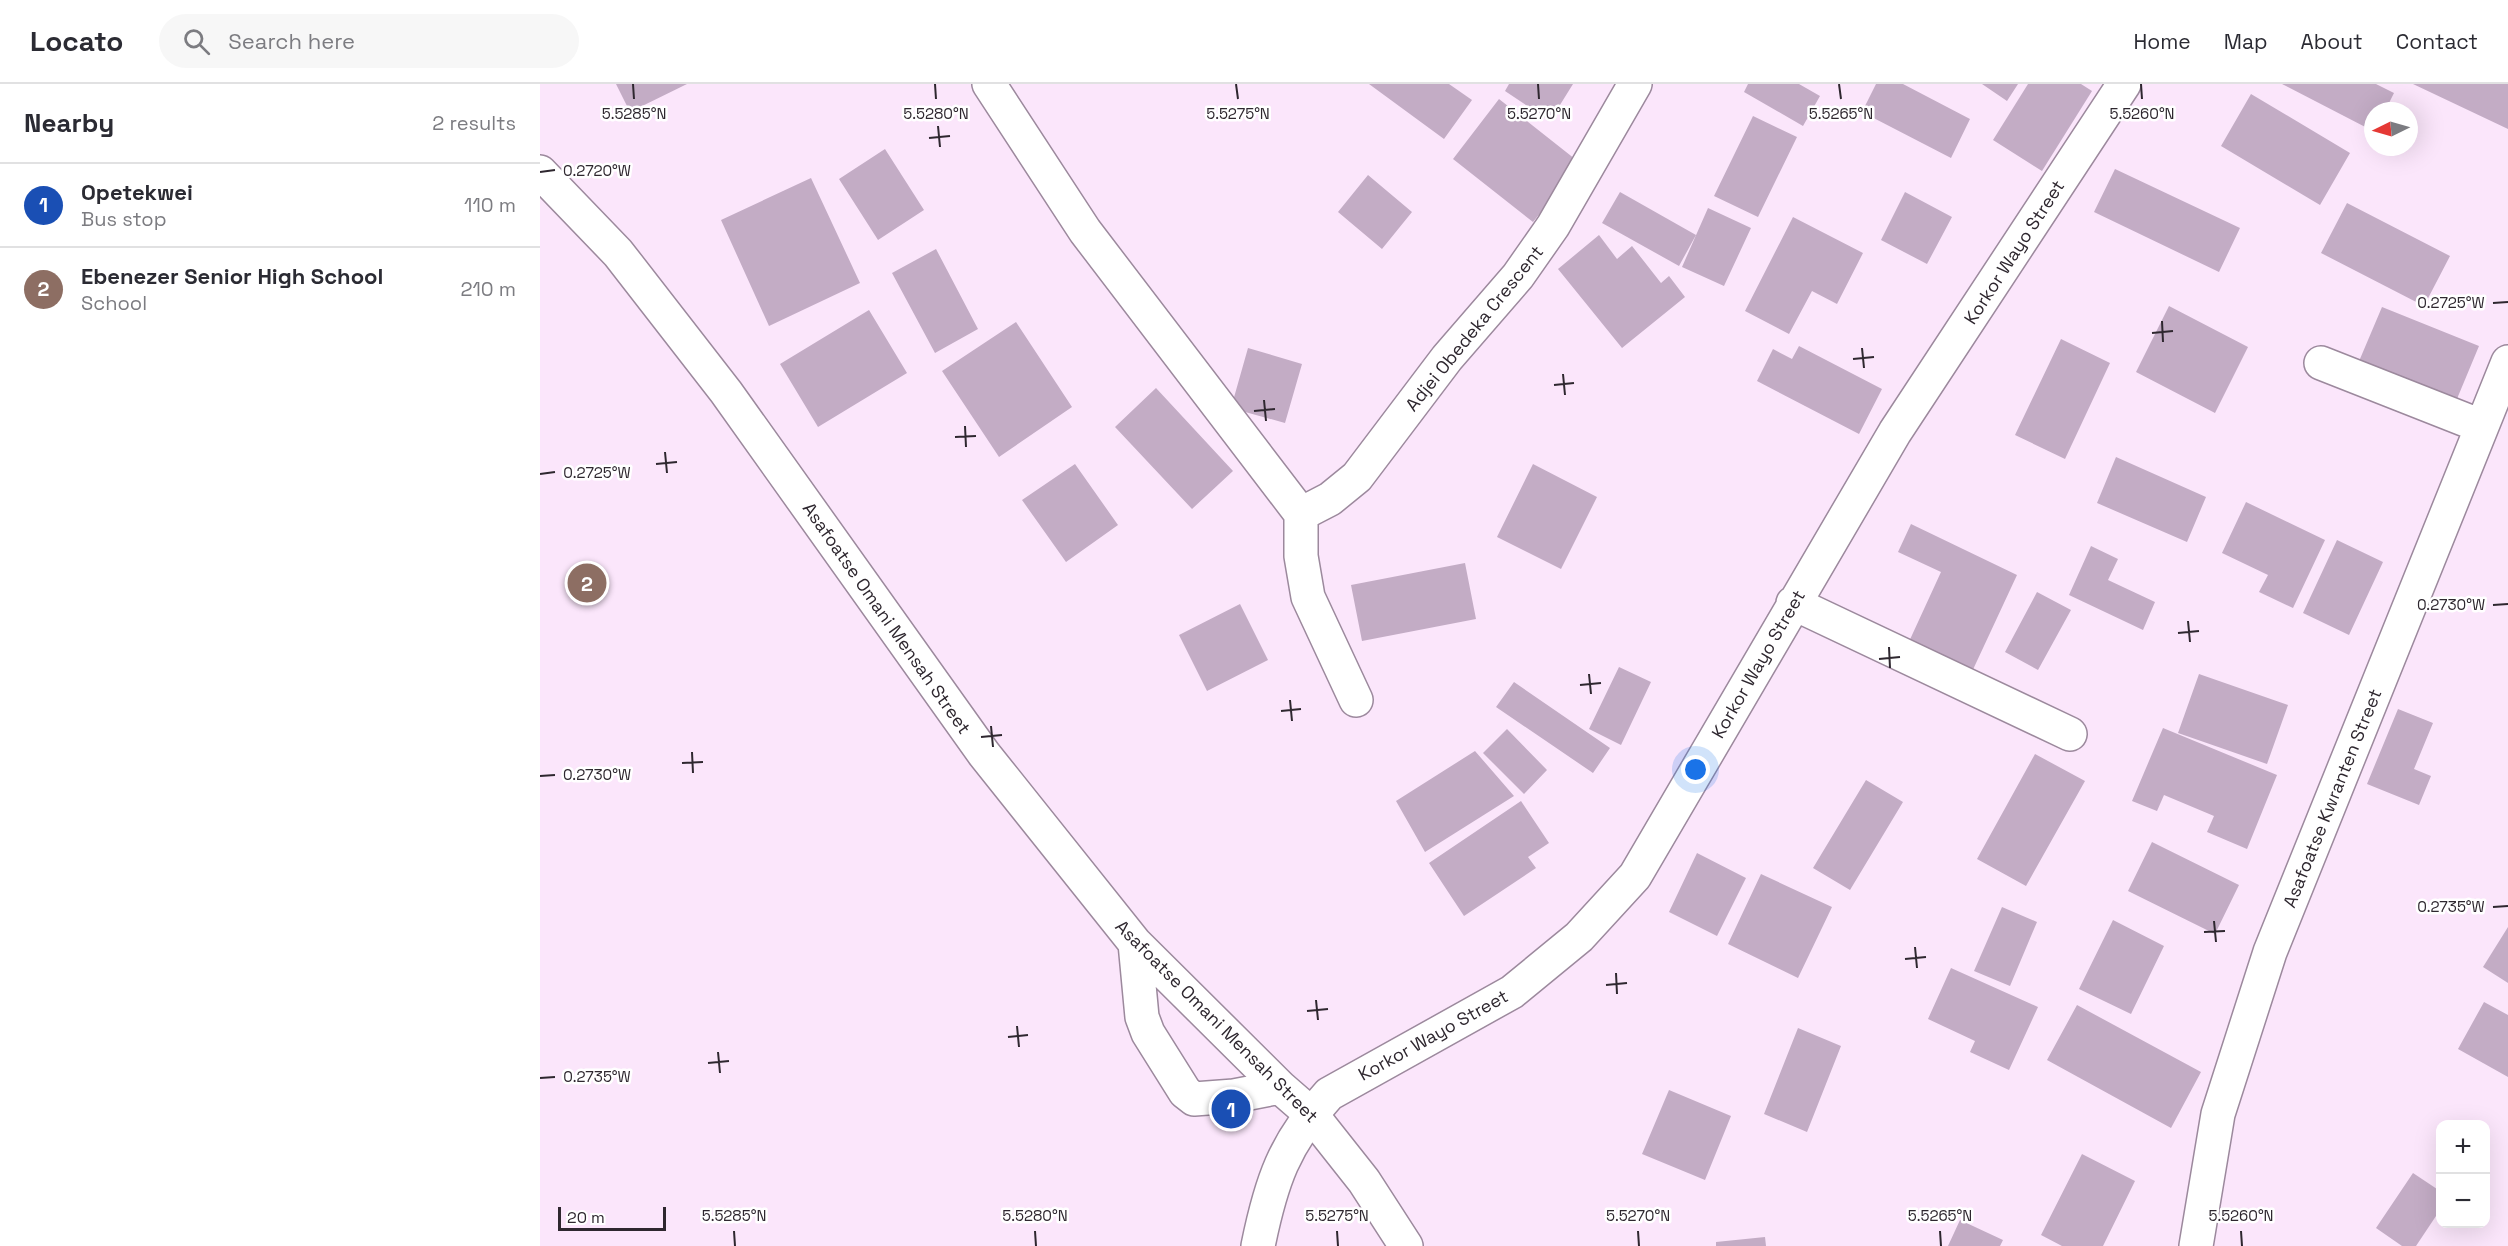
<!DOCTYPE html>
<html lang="en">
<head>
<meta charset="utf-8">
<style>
	body { margin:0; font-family:"Space Grotesk",sans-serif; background:#f7f7f7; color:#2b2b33 }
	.controls { position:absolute; right:18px; bottom:18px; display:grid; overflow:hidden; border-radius:12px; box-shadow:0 6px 24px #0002 }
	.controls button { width:54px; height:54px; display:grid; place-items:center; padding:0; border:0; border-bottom:2px solid #e1e1e2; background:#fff; color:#2b2b33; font:30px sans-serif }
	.compass { position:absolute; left:1824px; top:18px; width:54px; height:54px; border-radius:50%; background:#fff; box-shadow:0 6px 24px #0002; rotate:265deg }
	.scale { position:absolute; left:18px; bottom:15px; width:108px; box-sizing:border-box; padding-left:6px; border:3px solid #2e272f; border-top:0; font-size:16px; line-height:21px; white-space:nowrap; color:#2e272f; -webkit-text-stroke:4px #fff; paint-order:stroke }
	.you { position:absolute; left:1156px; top:686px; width:21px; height:21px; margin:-15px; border:4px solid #fff; border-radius:50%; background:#1a73e8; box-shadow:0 0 0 9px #1a73e833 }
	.badge { display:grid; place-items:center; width:39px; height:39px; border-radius:50%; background:#2563eb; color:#fff; font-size:20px; font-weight:700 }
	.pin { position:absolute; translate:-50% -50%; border:3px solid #fff; box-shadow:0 2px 6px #0006 }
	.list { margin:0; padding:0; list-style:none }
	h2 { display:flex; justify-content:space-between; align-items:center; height:78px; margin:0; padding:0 24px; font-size:26px }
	h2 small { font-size:20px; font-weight:400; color:#7c7c81 }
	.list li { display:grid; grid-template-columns:39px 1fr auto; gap:18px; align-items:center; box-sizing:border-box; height:84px; padding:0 24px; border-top:2px solid #e1e1e2 }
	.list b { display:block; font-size:22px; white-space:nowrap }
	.list p { margin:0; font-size:20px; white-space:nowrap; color:#7c7c81 }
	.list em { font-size:20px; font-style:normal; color:#7c7c81 }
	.icon { flex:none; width:33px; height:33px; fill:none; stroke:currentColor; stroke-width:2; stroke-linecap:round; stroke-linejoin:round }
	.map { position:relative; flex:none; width:1968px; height:1162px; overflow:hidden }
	header { display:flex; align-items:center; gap:36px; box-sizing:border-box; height:84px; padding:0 30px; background:#fff; border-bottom:2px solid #e1e1e2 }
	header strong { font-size:28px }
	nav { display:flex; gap:33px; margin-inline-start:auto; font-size:21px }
	.search { width:420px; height:54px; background:#f7f7f7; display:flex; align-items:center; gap:15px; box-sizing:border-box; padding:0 21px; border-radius:33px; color:#7c7c81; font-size:22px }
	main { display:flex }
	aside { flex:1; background:#fff }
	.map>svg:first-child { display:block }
	.building { fill:#c3acc5 }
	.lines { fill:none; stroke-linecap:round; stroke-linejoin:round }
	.minor-casing { stroke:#9c899d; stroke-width:36 }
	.minor { stroke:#fff; stroke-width:33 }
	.ticks { fill:none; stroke:#2e272f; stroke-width:2 }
	.labels { text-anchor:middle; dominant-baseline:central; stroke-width:5; stroke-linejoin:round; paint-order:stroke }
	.street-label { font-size:18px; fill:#2e272f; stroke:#fff }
	.ticks-label { font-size:15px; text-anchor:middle; fill:#2e272f; stroke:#fff; stroke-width:5; stroke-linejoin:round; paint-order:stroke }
</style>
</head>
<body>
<header>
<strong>Locato</strong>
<div class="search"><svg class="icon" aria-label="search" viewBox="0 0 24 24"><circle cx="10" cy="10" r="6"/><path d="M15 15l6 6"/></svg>Search here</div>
<nav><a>Home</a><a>Map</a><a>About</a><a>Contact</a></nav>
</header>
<main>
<aside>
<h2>Nearby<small>2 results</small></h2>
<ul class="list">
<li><span class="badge" style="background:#1a4fb4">1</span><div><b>Opetekwei</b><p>Bus stop</p></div><em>110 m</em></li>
<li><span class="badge" style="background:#8d6e63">2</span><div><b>Ebenezer Senior High School</b><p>School</p></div><em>210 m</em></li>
</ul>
</aside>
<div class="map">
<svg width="1968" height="1162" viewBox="0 0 1968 1162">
	<rect width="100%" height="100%" fill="#fbe6fb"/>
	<!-- building -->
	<path class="building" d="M76,0H147L90,28Z
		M829,0H909L932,16L904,55Z
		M969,0H1033L1010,37L965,7Z
		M1208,0H1259L1280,12L1263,42L1204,8Z
		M1336,0H1363L1430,35L1411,74L1322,28Z
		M1442,0H1478L1467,17Z
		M1488,0H1541L1552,7L1502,87L1453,56Z
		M1742,0H1836L1854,9L1845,27H1833V47Z
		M1873,0H1968V45Z
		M1711,10L1810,69L1780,121L1681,62Z
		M959,15L1040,79L993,138L913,75Z
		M1213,32L1257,53L1218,133L1174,112Z
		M345,65L384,126L338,156L299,95Z
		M1575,85L1700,144L1679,188L1554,128Z
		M828,91L872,128L842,165L798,128Z
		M271,94L320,199L229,242L181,136Z
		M1080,108L1156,151L1139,182L1062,139Z
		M1365,108L1412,133L1387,180L1341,156Z
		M1807,119L1910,172L1884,222L1781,169Z
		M1168,124L1211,144L1184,202L1142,183Z
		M1253,133L1323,169L1297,220L1272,207L1249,250L1205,227Z
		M1059,151L1077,175L1092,162L1121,199L1129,192L1145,213L1082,264L1018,185Z
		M396,165L438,245L395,269L352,189Z
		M1629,222L1708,263L1675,329L1596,288Z
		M1842,223L1939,262L1914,322L1817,282Z
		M329,226L367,289L278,343L240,280Z
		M476,238L532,323L459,373L402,287Z
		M1521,255L1570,279L1525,375L1475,351Z
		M1259,262L1342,305L1319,350L1217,297L1233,265L1252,275Z
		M708,264L762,280L745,339L691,324Z
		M616,304L693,387L652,425L575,343Z
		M1576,373L1666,413L1647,458L1557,419Z
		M535,380L578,441L526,478L482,416Z
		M993,380L1057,413L1021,485L957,453Z
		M1706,418L1785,456L1753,524L1719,508L1728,491L1682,469Z
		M1371,440L1477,491L1430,592L1367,562L1401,488L1358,468Z
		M1797,456L1843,478L1809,551L1763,529Z
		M1551,462L1578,475L1568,496L1615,518L1603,546L1529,511Z
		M925,479L936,535L822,557L811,501Z
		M1497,508L1531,526L1498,586L1465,568Z
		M700,520L728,576L667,607L639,551Z
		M1079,583L1111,598L1081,661L1049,645Z
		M1659,590L1748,621L1727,680L1638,649Z
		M974,598L1070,664L1053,689L956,623Z
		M1858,625L1893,639L1874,685L1891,692L1879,721L1827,700Z
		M1623,644L1737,691L1707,765L1667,748L1674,732L1624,711L1617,727L1592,717Z
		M967,645L1007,686L984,710L943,669Z
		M935,667L974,712L885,768L856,717Z
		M1495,670L1545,697L1486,802L1437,775Z
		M1326,696L1363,718L1310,806L1273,784Z
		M981,717L1009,759L988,773L996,784L924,832L889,779Z
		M1612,758L1699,801L1675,850L1588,807Z
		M1157,769L1206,794L1177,852L1129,828Z
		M1221,790L1292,823L1258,894L1188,860Z
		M1462,823L1497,838L1470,902L1434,887Z
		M1573,836L1624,862L1591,930L1539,905Z
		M1968,843V899L1943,883Z
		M1411,884L1498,923L1469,986L1430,968L1435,957L1388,935Z
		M1944,918L1968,931V993L1918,965Z
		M1537,921L1661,988L1631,1044L1507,976Z
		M1258,944L1301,962L1267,1048L1224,1030Z
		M1129,1006L1191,1032L1165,1096L1102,1070Z
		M1542,1070L1595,1097L1563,1162H1522L1501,1151Z
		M1873,1089L1900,1107V1126L1876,1162H1862L1836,1144Z
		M1420,1136L1463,1156L1460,1162H1408Z
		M1225,1153L1226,1162H1176V1158Z"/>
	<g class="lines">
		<!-- minor casing -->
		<g class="minor-casing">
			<path id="minor" d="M449,0L545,147L761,430V472L768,513L816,616
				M0,88L78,169L186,308L444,670L595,859L740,1003L771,1030L824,1097L866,1162
				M1781,279L1941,342
				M761,430L790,415L817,393L907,274L978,192L1013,142L1095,0
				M1253,519L1530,650
				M595,859L602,933L608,949L645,1008L654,1015L694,1012L740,1003
				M718,1162C731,1098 744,1059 789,1010L972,908L1039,853L1095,792L1355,348L1584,0
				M1656,1162L1678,1030L1730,868L1968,278"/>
		</g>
		<!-- minor -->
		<use href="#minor" class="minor"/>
	</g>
	<!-- ticks -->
	<path class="ticks" d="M93,0L94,15M395,0L396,15M696,0L698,15M998,0L999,15M1299,0L1301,15M1601,0L1602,15M398,42L400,63M389,54L410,52M0,88L15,86M1953,219L1968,218M1622,237L1623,258M1612,249L1633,247M1322,264L1324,284M1313,275L1334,273M1023,290L1025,311M1014,301L1034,299M724,316L726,337M714,327L735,325M425,342L426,363M415,353L436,352M125,368L127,389M116,380L137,378M0,390L15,388M1953,521L1968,520M1648,537L1650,558M1638,549L1659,547M1349,563L1350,584M1339,575L1360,573M1049,590L1051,610M1040,601L1061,599M750,616L752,637M741,627L761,625M451,642L453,663M441,653L462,651M152,668L153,689M142,679L163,678M0,692L15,691M1953,823L1968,822M1674,837L1676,858M1664,848L1685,847M1375,863L1377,884M1365,875L1386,873M1076,889L1077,910M1066,901L1087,899M776,916L778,936M767,927L788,925M477,942L479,963M468,953L488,951M178,968L180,989M168,979L189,977M0,994L15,993M194,1147L195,1162M495,1147L496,1162M797,1147L798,1162M1098,1147L1099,1162M1400,1147L1401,1162M1701,1147L1702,1162"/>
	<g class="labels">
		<!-- street labels -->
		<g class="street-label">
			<text transform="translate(1474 168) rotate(-57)">Korkor Wayo Street</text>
			<text transform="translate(934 244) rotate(-51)">Adjei Obedeka Crescent</text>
			<text transform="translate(347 534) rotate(55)">Asafoatse Omani Mensah Street</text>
			<text transform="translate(1218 580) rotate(-60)">Korkor Wayo Street</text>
			<text transform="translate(1792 714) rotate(-68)">Asafoatse Kwranten Street</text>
			<text transform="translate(677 937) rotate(45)">Asafoatse Omani Mensah Street</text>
			<text transform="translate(893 951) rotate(-29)">Korkor Wayo Street</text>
		</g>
	</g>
	<g class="ticks-label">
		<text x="94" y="35">5.5285°N</text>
		<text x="396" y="35">5.5280°N</text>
		<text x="698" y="35">5.5275°N</text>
		<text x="999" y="35">5.5270°N</text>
		<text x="1301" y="35">5.5265°N</text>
		<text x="1602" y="35">5.5260°N</text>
		<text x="57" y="92">0.2720°W</text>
		<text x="1911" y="224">0.2725°W</text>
		<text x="57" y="394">0.2725°W</text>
		<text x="1911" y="526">0.2730°W</text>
		<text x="57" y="696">0.2730°W</text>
		<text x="1911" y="828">0.2735°W</text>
		<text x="57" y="998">0.2735°W</text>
		<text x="194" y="1137">5.5285°N</text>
		<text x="495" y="1137">5.5280°N</text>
		<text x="797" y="1137">5.5275°N</text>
		<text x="1098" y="1137">5.5270°N</text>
		<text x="1400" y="1137">5.5265°N</text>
		<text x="1701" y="1137">5.5260°N</text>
	</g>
</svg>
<div class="controls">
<button>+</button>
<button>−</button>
</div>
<svg class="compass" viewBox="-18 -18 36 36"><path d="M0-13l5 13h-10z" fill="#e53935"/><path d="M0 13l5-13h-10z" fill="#7c7c81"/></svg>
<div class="scale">20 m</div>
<div class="you"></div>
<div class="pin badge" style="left:691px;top:1025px;background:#1a4fb4">1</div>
<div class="pin badge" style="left:47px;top:499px;background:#8d6e63">2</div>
</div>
</main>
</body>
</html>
